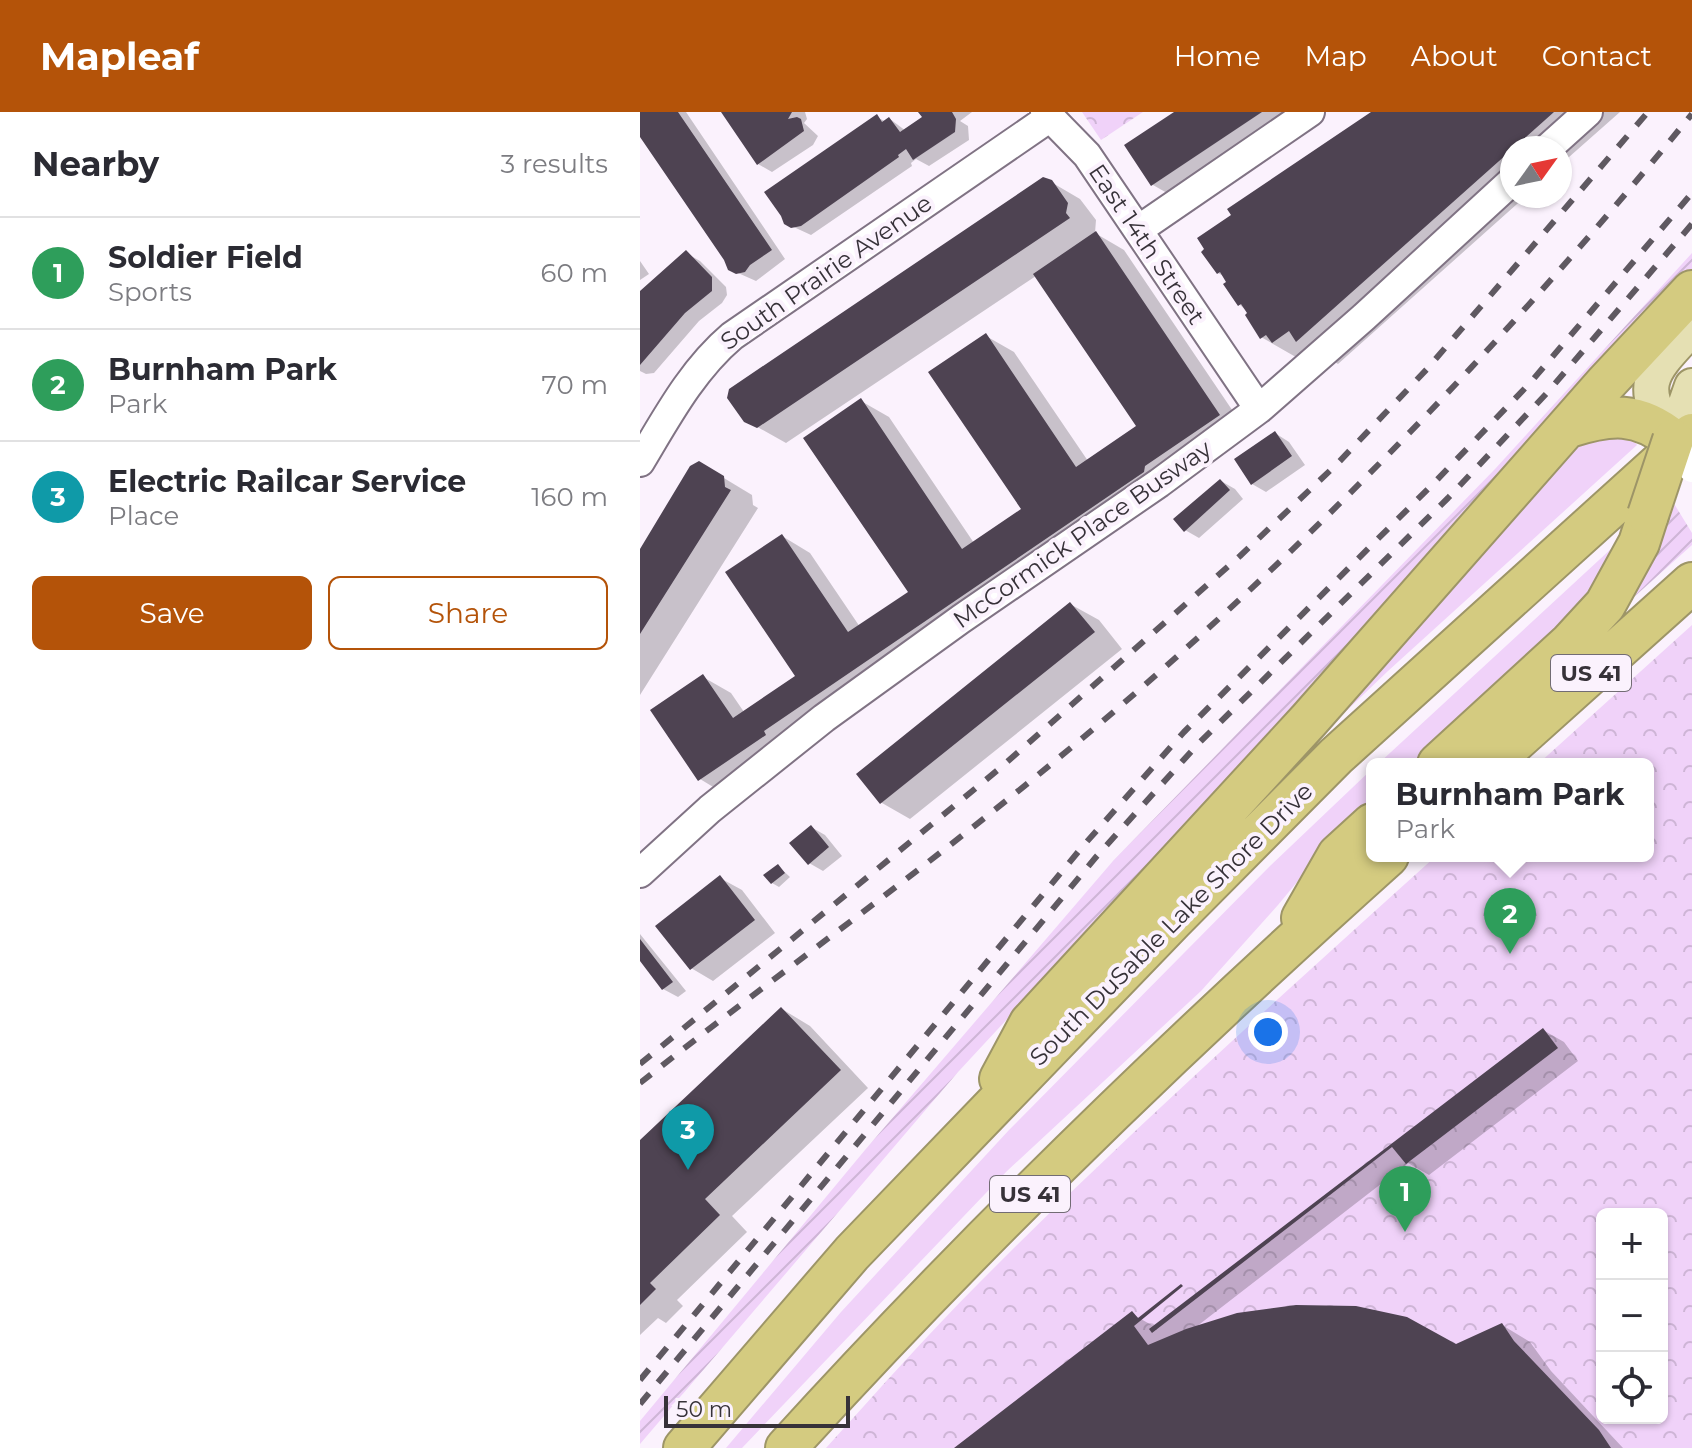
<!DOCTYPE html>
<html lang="en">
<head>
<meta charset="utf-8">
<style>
	body { margin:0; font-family:Montserrat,sans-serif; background:#f7f7f7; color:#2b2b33 }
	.controls { position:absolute; right:24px; bottom:24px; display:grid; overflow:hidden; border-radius:12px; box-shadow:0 2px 6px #0004 }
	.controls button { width:72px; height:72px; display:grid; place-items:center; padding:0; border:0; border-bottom:2px solid #e1e1e2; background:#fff; color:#2b2b33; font:40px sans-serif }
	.compass { position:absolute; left:860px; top:24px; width:72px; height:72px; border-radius:50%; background:#fff; box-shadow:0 2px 6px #0004; rotate:57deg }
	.scale { position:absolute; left:24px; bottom:20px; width:186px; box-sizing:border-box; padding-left:8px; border:4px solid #373239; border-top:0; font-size:22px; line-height:28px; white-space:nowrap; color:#373239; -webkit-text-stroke:6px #fbf2fd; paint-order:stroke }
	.you { position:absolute; left:628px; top:920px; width:28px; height:28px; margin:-20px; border:6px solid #fff; border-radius:50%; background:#1a73e8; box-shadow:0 0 0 12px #1a73e833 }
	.badge { display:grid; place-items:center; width:52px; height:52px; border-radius:50%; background:#b45309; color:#fff; font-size:26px; font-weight:700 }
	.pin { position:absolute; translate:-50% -66px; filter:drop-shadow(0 2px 4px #0008) }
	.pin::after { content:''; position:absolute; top:42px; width:28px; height:24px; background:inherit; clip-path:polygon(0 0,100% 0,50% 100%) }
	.popup { position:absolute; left:726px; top:646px; width:288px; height:104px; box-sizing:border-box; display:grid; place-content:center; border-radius:12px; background:#fff; filter:drop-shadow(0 2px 6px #0005); font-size:26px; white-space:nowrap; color:#7c7c81 }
	.popup b { font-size:30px; color:#2b2b33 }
	.popup::after { content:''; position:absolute; left:50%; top:100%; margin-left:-16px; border:16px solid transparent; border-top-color:#fff }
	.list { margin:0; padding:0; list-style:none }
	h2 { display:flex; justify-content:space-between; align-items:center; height:104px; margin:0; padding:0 32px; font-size:34px }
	h2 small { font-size:26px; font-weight:400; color:#7c7c81 }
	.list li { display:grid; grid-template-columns:52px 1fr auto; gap:24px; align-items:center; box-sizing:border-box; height:112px; padding:0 32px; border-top:2px solid #e1e1e2 }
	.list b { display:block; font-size:30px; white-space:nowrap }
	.list p { margin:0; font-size:26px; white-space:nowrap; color:#7c7c81 }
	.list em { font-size:26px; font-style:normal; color:#7c7c81 }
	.actions { display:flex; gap:16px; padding:24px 32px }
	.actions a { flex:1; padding:18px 0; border:2px solid #b45309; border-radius:12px; text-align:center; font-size:28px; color:#b45309 }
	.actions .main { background:#b45309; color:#fff }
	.icon { flex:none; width:44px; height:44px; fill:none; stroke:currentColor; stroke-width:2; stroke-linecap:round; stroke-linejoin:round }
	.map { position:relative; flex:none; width:1052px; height:1336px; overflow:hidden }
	header { display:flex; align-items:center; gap:48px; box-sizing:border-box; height:112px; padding:0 40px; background:#b45309; color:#fff }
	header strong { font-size:38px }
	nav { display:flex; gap:44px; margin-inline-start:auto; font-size:28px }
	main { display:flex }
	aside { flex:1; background:#fff }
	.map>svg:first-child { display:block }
	.grass { fill:#f0d2f9 }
	.forest { fill:url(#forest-crowns); fill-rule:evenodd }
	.garden { fill:url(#garden-furrows) }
	.shadow { fill:#0003 }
	.building { fill:#4e4352 }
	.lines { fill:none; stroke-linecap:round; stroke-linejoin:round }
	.minor-casing { stroke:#807384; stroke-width:32 }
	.major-casing { stroke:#9d9567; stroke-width:38 }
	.highway-casing { stroke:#9d9567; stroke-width:44 }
	.minor { stroke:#fff; stroke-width:28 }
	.major { stroke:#e5e0b3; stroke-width:34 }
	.highway { stroke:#d4cb80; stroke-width:40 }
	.rail { stroke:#5f5961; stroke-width:6; stroke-dasharray:14 14; stroke-linecap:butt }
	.minor-bridge-casing { stroke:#807384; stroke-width:32; stroke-linecap:butt }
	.highway-bridge-casing { stroke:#9d9567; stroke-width:44; stroke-linecap:butt }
	.minor-bridge { stroke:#fff; stroke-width:28 }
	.highway-bridge { stroke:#d4cb80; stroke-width:40 }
	.labels { text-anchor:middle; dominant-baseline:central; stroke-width:8; stroke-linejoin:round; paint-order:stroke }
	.shield { fill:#fbf2fd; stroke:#726c74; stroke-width:2 }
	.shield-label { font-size:22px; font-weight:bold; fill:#373239 }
	.street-label { font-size:24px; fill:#373239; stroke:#fbf2fd }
</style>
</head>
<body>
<header>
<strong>Mapleaf</strong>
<nav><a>Home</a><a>Map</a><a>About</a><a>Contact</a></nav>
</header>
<main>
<aside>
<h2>Nearby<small>3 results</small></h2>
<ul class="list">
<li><span class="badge" style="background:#2e9e5b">1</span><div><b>Soldier Field</b><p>Sports</p></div><em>60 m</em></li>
<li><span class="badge" style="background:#2e9e5b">2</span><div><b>Burnham Park</b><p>Park</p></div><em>70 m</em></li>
<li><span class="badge" style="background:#0f9aa8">3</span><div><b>Electric Railcar Service</b><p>Place</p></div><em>160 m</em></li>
</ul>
<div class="actions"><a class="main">Save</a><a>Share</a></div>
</aside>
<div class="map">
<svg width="1052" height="1336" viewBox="0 0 1052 1336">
	<defs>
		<pattern id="forest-crowns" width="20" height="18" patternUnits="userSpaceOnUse" patternTransform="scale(2)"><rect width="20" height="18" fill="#f0d2f9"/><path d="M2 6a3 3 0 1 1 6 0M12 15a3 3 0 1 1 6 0" fill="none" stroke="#ceb5d6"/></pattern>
		<pattern id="garden-furrows" width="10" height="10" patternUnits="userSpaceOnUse" patternTransform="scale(2)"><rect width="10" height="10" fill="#f0d2f9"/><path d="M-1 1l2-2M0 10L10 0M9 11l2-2" fill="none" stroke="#ceb5d6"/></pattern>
	</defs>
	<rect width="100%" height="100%" fill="#fbf2fd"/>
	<!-- grass -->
	<path class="grass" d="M946,323L990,324L997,333L748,559L626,676Z
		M985,424L975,448L932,506L775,652H738Z
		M732,657V692L686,735L638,793L561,879L367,1059L102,1336H86L201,1200L369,1018L630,754Z"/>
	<!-- forest -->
	<path class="forest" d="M442,0H503L461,28Z
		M1052,513V1336H186C236,1281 286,1224 339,1171C486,1023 641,884 796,744H1008V652H898ZM962,1102H1022V1306H962Z"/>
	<!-- garden -->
	<path class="garden" d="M1052,141V158L629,625L318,960L0,1332V1309L225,1038L473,749L855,357Z
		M1033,390L1052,421V433L994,485L1015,446Z"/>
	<!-- shadow -->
	<path class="shadow" d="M0,0H46L145,147L116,169L89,157L86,147L0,21Z
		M84,0H165L167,7L164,11L178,24L173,33L132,60L118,52Z
		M278,0H332L320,9L328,14L329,28L289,54L276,47L271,51L272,54L171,123L145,111L237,5L246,10L250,7L266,19L284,6Z
		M537,0H647L527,81L513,73Z
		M734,0H980L920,53V36H872V84H886L698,252L685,244L661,248L621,225L610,202L599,192L585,165L578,161Z
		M411,70L440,87L456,108L455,121L484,138L607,320L88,684L60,667L63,565L91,581L104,600L158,564L142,424L170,441L220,515L271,480L221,289L249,305L334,431L383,398L346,224L374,240L448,349L499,315L396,164L146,331L105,308Z
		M46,141L60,149L86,175L87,183L82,191L59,209L14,261L6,262L0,259V183Z
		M0,149L9,162L0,168Z
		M635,321L649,330L665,353L626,380L612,372Z
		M59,351L112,383L113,393L118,396L0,583V441Z
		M581,369L595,377L603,387L559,426L545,418Z
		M430,492L459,508L482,537L270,707L242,691L218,662Z
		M171,715L185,723L202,744L183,759L169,751Z
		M138,754L150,765L139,775L132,771Z
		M80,766L102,778L135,821L73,869L51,856Z
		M0,822L46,879L38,885L23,877L0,846Z
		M142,897L170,914L228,976L92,1104L107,1120L37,1188L43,1194L26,1211L18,1206L0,1223V1031Z
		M903,918L924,930L938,949L789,1063L768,1051L556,1215L816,1234L862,1213L890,1230L911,1259L983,1336H316L492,1202L515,1215Z"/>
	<!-- building -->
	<path class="building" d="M0,0H38L132,138L110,153L105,160L96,162L88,158L84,148L0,25Z
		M81,0H152L148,7L157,5L161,7L164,19L117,53Z
		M278,0H312L316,7L315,20L273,48L266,37L258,43L259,45L161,114L151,116L144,112L141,104L124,80L237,2L242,10L249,5L260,20L282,5Z
		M534,0H622L511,74L484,33Z
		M731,0H914L656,230L649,219L632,231L626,223L620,227L605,203L607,201L601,192L598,194L583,172L586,170L580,160L577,162L561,140L564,137L557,126L591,103L587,97Z
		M403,65L412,68L428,91L426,101L430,106L117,316L104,310L87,286L89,277Z
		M456,119L580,303L505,354L504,360L124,619L126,623L58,669L10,598L63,562L93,606L155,564L85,460L142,422L208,520L268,480L163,326L221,286L322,437L381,397L288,260L346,221L436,355L496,314L393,162Z
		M46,138L72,165V179L45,201L0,253V179Z
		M635,319L652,344L611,373L594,347Z
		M59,349L84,364L85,375L91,378L0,522V437L50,354Z
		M580,367L590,378L544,420L533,407Z
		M430,490L455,520L240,692L216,662Z
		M171,713L189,735L168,753L149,731Z
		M138,752L145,761L131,772L123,763Z
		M80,763L115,808L50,858L15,814Z
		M0,827L33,870L22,878L0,849Z
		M141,895L201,958L65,1087L80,1103L10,1171L16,1177L0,1193V1028Z
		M903,916L918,936L766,1052L752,1035L512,1221L509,1217Z
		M541,1172L543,1174L494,1214L508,1233L546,1217L597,1201L656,1193L716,1194L767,1205L816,1232L862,1211L874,1229L959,1318L971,1336H314L492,1199L498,1206Z"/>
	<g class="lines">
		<!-- minor casing -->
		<g class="minor-casing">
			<path id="minor" d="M405,0L447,43L619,297
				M908,36L948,0
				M498,118L670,0
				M0,350C27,305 52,258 92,224L409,6
				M0,761L70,697L184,606L321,507L519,371L619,297L724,205L872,69"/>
		</g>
		<!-- major casing -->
		<g class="major-casing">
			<path id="major" d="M1033,328C995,272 1010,261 1052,216
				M1033,328L1052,274"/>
		</g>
		<!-- highway casing -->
		<g class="highway-casing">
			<path id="highway" d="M929,315C970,302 998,299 1033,328
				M798,652L930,531L965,493L999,431L1008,403
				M850,652L1052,471
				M662,806L698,743L732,712
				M360,967L390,911L669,608L965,272L1052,179
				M44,1336L212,1141L533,808L696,644L1052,322
				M146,1336C335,1128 538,932 748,744"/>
		</g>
		<!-- minor -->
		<use href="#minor" class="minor"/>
		<!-- major -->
		<use href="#major" class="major"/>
		<!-- highway -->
		<use href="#highway" class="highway"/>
		<!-- rail -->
		<path class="rail" d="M0,952L359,657L600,444L697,352L787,257L1008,0
			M0,971C136,863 277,763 410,653C647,459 859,238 1052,2
			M0,1268L443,734L544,620L792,373L890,271L1052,81
			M0,1292L456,745L558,632L808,386L906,282L1052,112"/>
		<!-- minor-bridge casing -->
		<g class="minor-bridge-casing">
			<path id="minor-bridge" d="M1033,328L1052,356"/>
		</g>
		<!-- highway-bridge casing -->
		<g class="highway-bridge-casing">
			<path id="highway-bridge" d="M1008,403L1033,328"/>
		</g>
		<!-- minor-bridge -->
		<use href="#minor-bridge" class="minor-bridge"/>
		<!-- highway-bridge -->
		<use href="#highway-bridge" class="highway-bridge"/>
	</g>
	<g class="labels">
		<!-- shield labels -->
		<g class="shield">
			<rect x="911" y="543" width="80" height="36" rx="6"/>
			<rect x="350" y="1064" width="80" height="36" rx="6"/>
		</g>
		<g class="shield-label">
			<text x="951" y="561">US 41</text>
			<text x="390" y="1082">US 41</text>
		</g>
		<!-- street labels -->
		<g class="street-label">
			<text transform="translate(507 132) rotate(56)">East 14th Street</text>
			<text transform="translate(186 160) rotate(-35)">South Prairie Avenue</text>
			<text transform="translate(442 422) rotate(-35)">McCormick Place Busway</text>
			<text transform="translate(531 812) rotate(-45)">South DuSable Lake Shore Drive</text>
		</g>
	</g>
</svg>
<div class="controls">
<button>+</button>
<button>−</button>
<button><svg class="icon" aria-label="locate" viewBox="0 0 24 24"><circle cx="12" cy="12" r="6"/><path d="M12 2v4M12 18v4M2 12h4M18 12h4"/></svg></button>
</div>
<svg class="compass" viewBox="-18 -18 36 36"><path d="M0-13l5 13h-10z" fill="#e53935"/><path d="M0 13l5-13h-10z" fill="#7c7c81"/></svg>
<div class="scale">50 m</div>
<div class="you"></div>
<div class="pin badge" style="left:765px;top:1120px;background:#2e9e5b">1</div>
<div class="pin badge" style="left:870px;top:842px;background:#2e9e5b">2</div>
<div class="popup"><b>Burnham Park</b>Park</div>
<div class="pin badge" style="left:48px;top:1058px;background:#0f9aa8">3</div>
</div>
</main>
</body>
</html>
